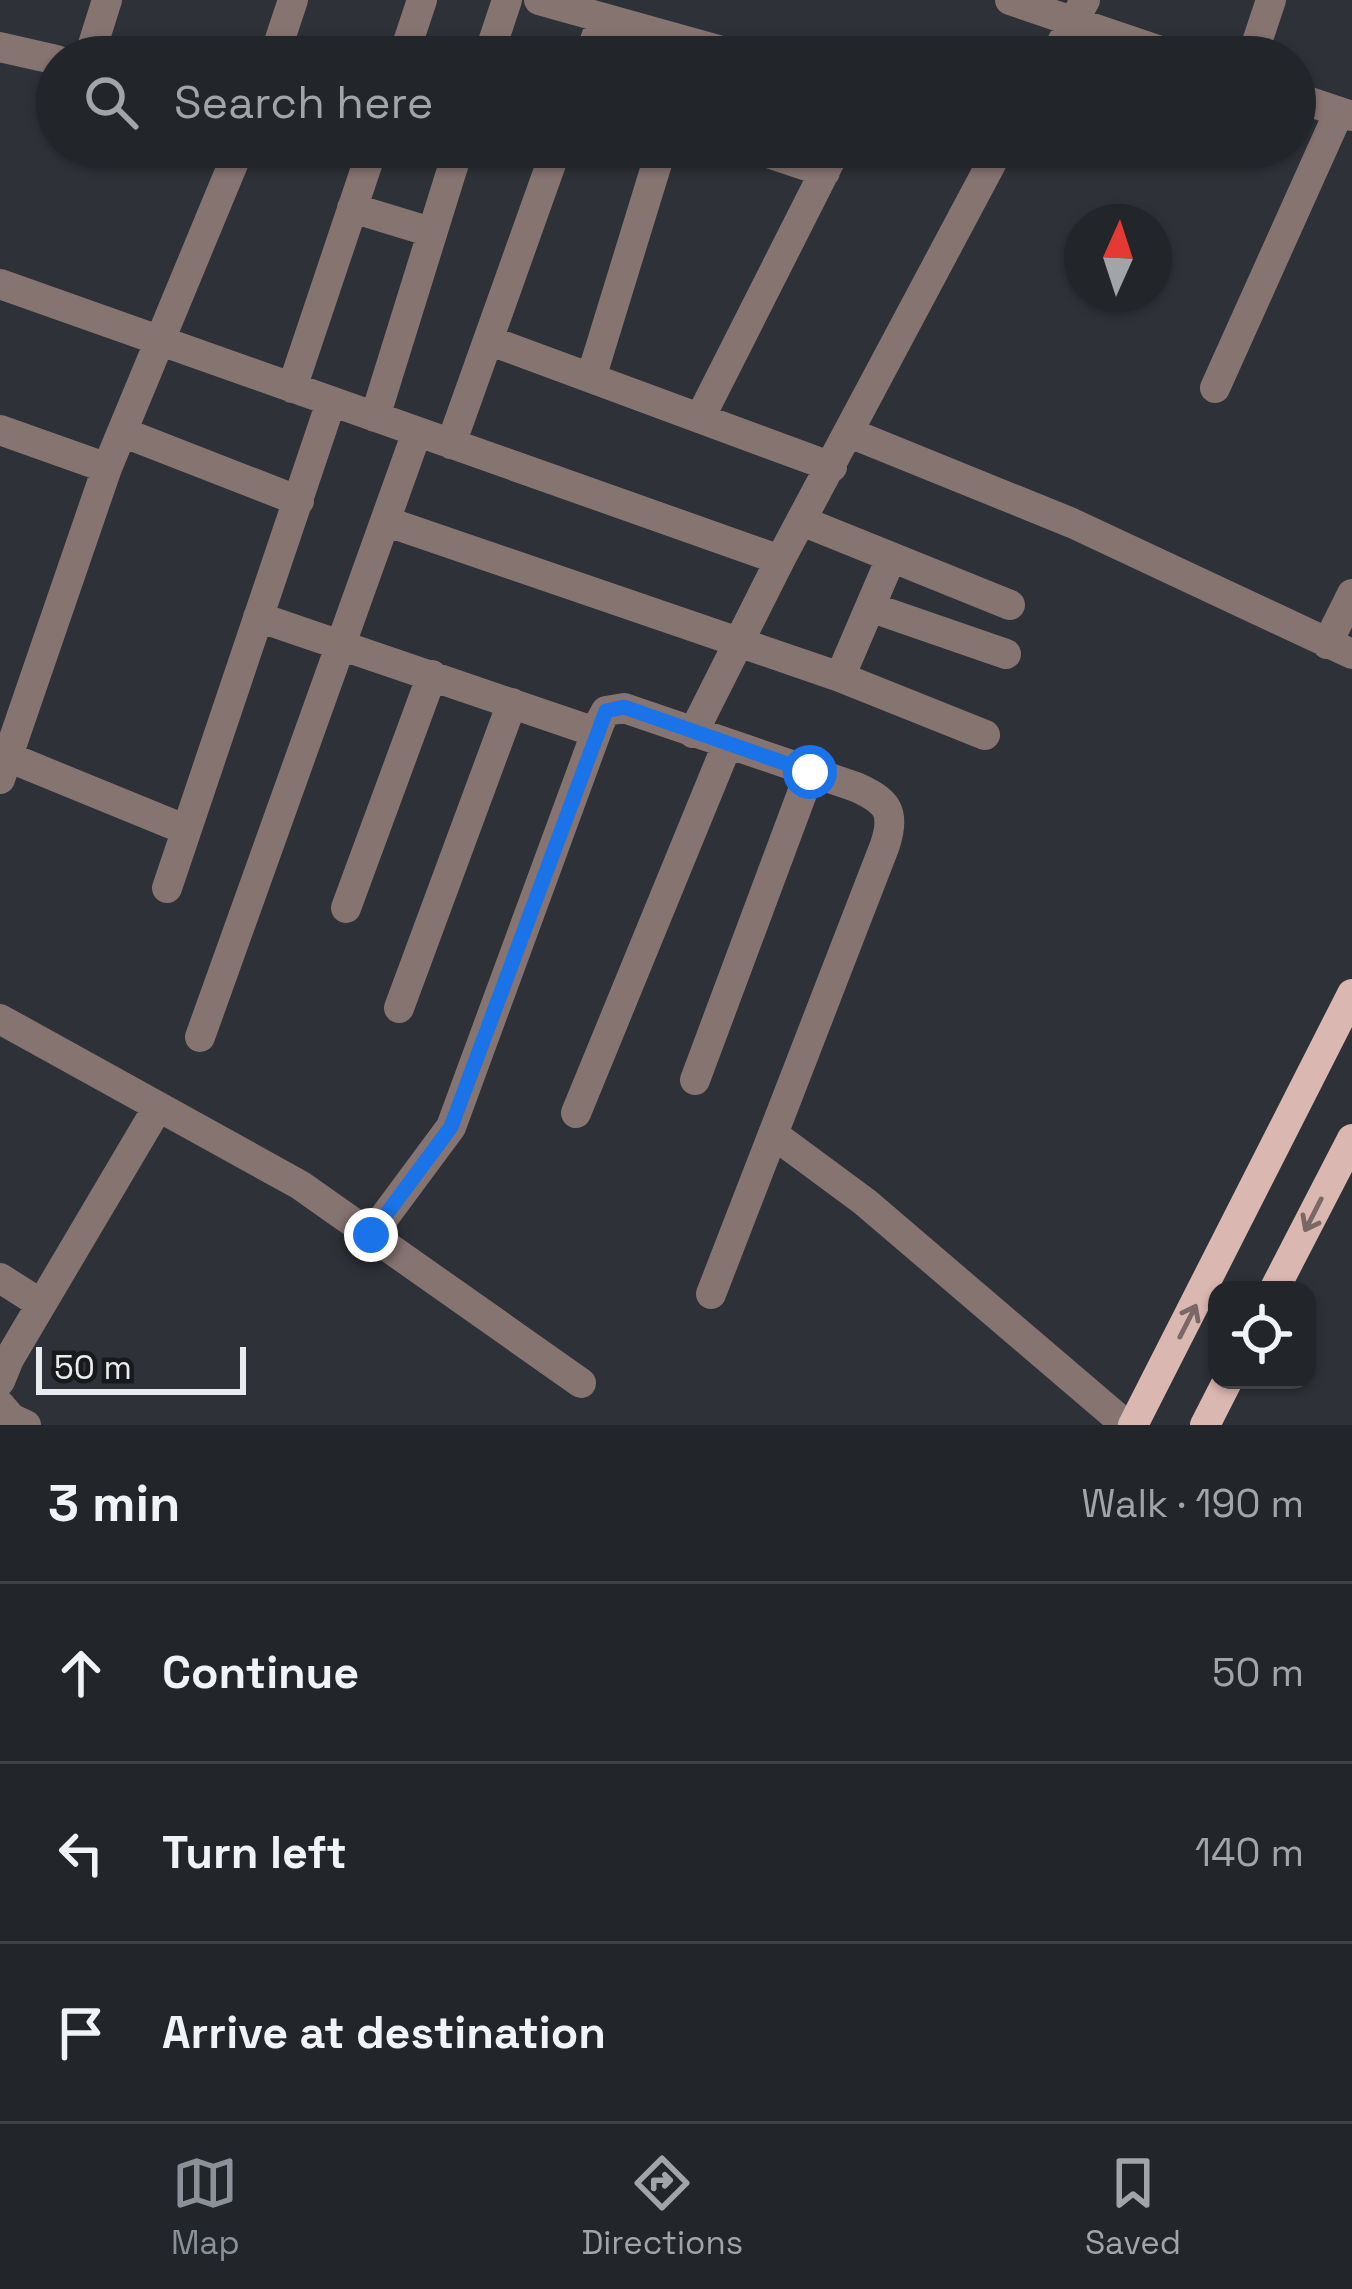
<!DOCTYPE html>
<html lang="en">
<head>
<meta charset="utf-8">
<style>
	body { margin:0; font-family:"Space Grotesk",sans-serif; background:#2a2d31; color:#f1f3f6 }
	.controls { position:absolute; right:36px; bottom:36px; display:grid; overflow:hidden; border-radius:24px; box-shadow:0 3px 9px #0004 }
	.controls button { width:108px; height:108px; display:grid; place-items:center; padding:0; border:0; border-bottom:3px solid #3f4246; background:#222529; color:#f1f3f6; font:60px sans-serif }
	.compass { position:absolute; left:1064px; top:204px; width:108px; height:108px; border-radius:50%; background:#222529; box-shadow:0 3px 9px #0004; rotate:3deg }
	.scale { position:absolute; left:36px; bottom:30px; width:210px; box-sizing:border-box; padding-left:12px; border:6px solid #e9ebef; border-top:0; font-size:33px; line-height:42px; white-space:nowrap; color:#e9ebef; -webkit-text-stroke:9px #17191b; paint-order:stroke }
	.stop { position:absolute; width:36px; height:36px; margin:-27px; border:9px solid #1a73e8; border-radius:50%; background:#fff }
	.stop.end { background:#1a73e8; border-color:#fff; box-shadow:0 3px 12px #0008 }
	.list { margin:0; padding:0; list-style:none }
	h2 { display:flex; justify-content:space-between; align-items:center; height:156px; margin:0; padding:0 48px; font-size:51px }
	h2 small { font-size:39px; font-weight:400; color:#a2a5a8 }
	.list li { display:grid; grid-template-columns:78px 1fr auto; gap:36px; align-items:center; box-sizing:border-box; height:180px; padding:0 48px; border-top:3px solid #3f4246 }
	.list b { display:block; font-size:45px; white-space:nowrap }
	.list em { font-size:39px; font-style:normal; color:#a2a5a8 }
	.icon { flex:none; width:66px; height:66px; fill:none; stroke:currentColor; stroke-width:2; stroke-linecap:round; stroke-linejoin:round }
	.map { position:relative; flex:none; width:1352px; height:1425px; overflow:hidden }
	.search { position:absolute; background:#222529; box-shadow:0 3px 9px #0004; left:36px; right:36px; top:36px; height:132px; display:flex; align-items:center; gap:30px; box-sizing:border-box; padding:0 42px; border-radius:66px; color:#a2a5a8; font-size:45px }
	.sheet { height:696px; background:#222529 }
	nav { display:flex; justify-content:space-around; align-items:center; box-sizing:border-box; height:168px; border-top:3px solid #3f4246; background:#222529; font-size:33px; color:#a2a5a8 }
	nav a { display:grid; justify-items:center; gap:6px }
	nav .on { color:#8c9099 }
	.map>svg:first-child { display:block }
	.lines { fill:none; stroke-linecap:round; stroke-linejoin:round }
	.minor { stroke:#867471; stroke-width:30 }
	.major { stroke:#dbb7b1; stroke-width:30 }
	.oneway { stroke:#796866 }
	.route { stroke:#1a73e8; stroke-width:15 }
</style>
</head>
<body>
<div class="map">
<svg width="1352" height="1425" viewBox="0 0 1352 1425">
	<rect width="100%" height="100%" fill="#2e3137"/>
	<g class="lines">
		<!-- minor -->
		<path class="minor" d="M539,0L743,57
			M1010,0L1178,57
			M0,47L57,60
			M89,57L107,0
			M274,57L293,0
			M403,57L422,0
			M488,57L507,0
			M589,57L603,18
			M1054,57L1085,0
			M1252,57L1271,0
			M1295,97L1352,116
			M750,147L825,172
			M352,208L431,232
			M0,284L780,560
			M488,340L832,467
			M591,378L662,147
			M292,388L373,147
			M1215,388L1339,112
			M375,417L459,147
			M700,418L837,147
			M0,430L107,468
			M122,432L299,501
			M850,433L1072,523L1352,654
			M451,444L557,147
			M385,521L840,677L985,735
			M802,521L1010,605
			M870,607L1006,654
			M258,617L595,732
			M1327,644L1352,594
			M840,677L891,558
			M693,733L780,560L1000,147
			M8,757L184,829
			M0,779L107,468L240,147
			M167,888L331,402
			M346,908L432,675
			M399,1008L512,703
			M0,1019L300,1185L581,1383
			M200,1037L417,432
			M695,1080L810,772
			M576,1113L727,745
			M773,1134L865,1202L1126,1425
			M371,1235L451,1127L600,722L606,711L624,708L856,787C887,801 896,811 885,845L711,1294
			M0,1278L41,1304
			M0,1381L9,1359L158,1107
			M0,1405L11,1418L26,1425"/>
		<!-- major -->
		<path class="major" d="M1274,1290L1352,1139
			M1133,1425L1352,994
			M1205,1425L1228,1380"/>
	</g>
	<!-- one-way arrows -->
	<defs><path id="oneway-shaft" d="M-6 0H5M1.5-3L5.5 0L1.5 3" fill="none" stroke-width="1.6" stroke-linecap="round" stroke-linejoin="round" transform="scale(3)"/></defs>
	<g class="oneway">
		<use href="#oneway-shaft" transform="translate(1313 1215) rotate(117)"/>
		<use href="#oneway-shaft" transform="translate(1188 1321) rotate(-63)"/>
	</g>
	<g class="lines">
		<!-- route -->
		<path class="route" d="M371,1235L451,1127L606,711L624,707L810,772"/>
	</g>
</svg>
<div class="controls">
<button><svg class="icon" aria-label="locate" viewBox="0 0 24 24"><circle cx="12" cy="12" r="6"/><path d="M12 2v4M12 18v4M2 12h4M18 12h4"/></svg></button>
</div>
<svg class="compass" viewBox="-18 -18 36 36"><path d="M0-13l5 13h-10z" fill="#e53935"/><path d="M0 13l5-13h-10z" fill="#a2a5a8"/></svg>
<div class="scale">50 m</div>
<div class="stop" style="left:810px;top:772px"></div>
<div class="stop end" style="left:371px;top:1235px"></div>
<div class="search"><svg class="icon" aria-label="search" viewBox="0 0 24 24"><circle cx="10" cy="10" r="6"/><path d="M15 15l6 6"/></svg>Search here</div>
</div>
<section class="sheet">
<h2>3 min<small>Walk · 190 m</small></h2>
<ul class="list">
<li><svg class="icon" aria-label="ahead" viewBox="0 0 24 24"><path d="M12 20V5M6 11l6-6 6 6"/></svg><div><b>Continue</b></div><em>50 m</em></li>
<li><svg class="icon" aria-label="left" viewBox="0 0 24 24"><path d="M17 20v-9H6M10 6l-5 5 5 5"/></svg><div><b>Turn left</b></div><em>140 m</em></li>
<li><svg class="icon" aria-label="arrive" viewBox="0 0 24 24"><path d="M6 21V4h12l-3 4 3 4H6"/></svg><div><b>Arrive at destination</b></div></li>
</ul>
</section>
<nav>
<a class="on"><svg class="icon" aria-label="map" viewBox="0 0 24 24"><path d="M3 6l6-2 6 2 6-2v14l-6 2-6-2-6 2zM9 4v14M15 6v14"/></svg>Map</a>
<a><svg class="icon" aria-label="directions" viewBox="0 0 24 24"><path d="M12 3l9 9-9 9-9-9zM9 14v-3h6M13 9l2 2-2 2"/></svg>Directions</a>
<a><svg class="icon" aria-label="saved" viewBox="0 0 24 24"><path d="M7 4h10v16l-5-4-5 4z"/></svg>Saved</a>
</nav>
</body>
</html>
